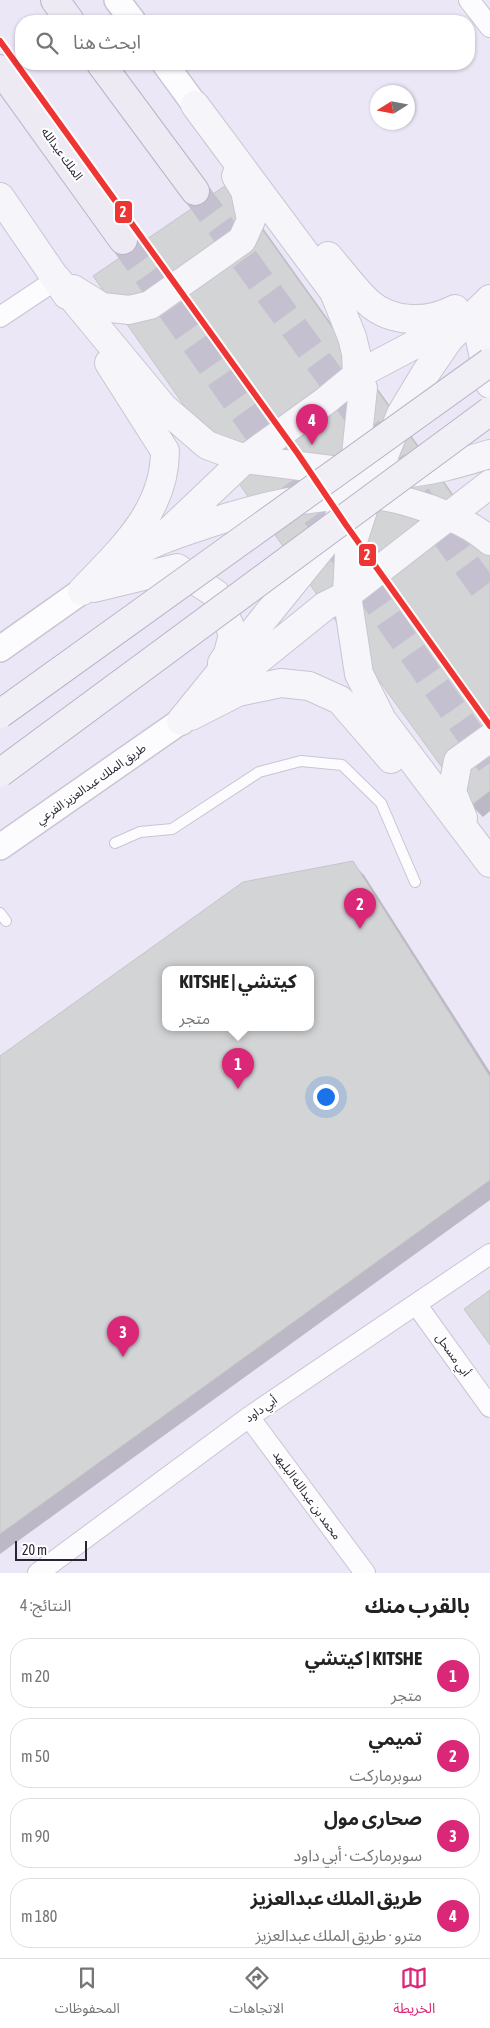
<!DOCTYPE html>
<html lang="ar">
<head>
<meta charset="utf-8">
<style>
	body { margin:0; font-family:"Asap Condensed","Noto Sans Arabic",sans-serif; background:#f6f6f6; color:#222; direction:rtl }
	.compass { position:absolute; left:370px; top:85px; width:45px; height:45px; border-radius:50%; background:#fff; box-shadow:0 1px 4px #0004; rotate:259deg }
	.scale { position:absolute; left:15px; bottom:12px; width:72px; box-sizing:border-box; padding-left:5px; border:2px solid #292532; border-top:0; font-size:14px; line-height:18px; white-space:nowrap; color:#292532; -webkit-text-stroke:4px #fff; paint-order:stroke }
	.you { position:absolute; left:325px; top:1096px; width:18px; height:18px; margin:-12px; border:4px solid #fff; border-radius:50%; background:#1a73e8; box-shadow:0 0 0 8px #1a73e833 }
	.badge { display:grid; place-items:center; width:32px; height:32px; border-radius:50%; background:#db2777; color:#fff; font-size:16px; font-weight:700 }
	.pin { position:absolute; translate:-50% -41px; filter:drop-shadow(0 1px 2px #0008) }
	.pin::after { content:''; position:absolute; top:26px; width:18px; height:15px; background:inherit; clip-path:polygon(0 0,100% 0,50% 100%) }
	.popup { position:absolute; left:162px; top:966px; width:152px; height:65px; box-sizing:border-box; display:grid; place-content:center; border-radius:10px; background:#fff; filter:drop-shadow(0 1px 4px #0005); font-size:16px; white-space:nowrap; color:#767676 }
	.popup b { font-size:19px; color:#222 }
	.popup::after { content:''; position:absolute; left:50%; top:100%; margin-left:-10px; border:10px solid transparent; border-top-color:#fff }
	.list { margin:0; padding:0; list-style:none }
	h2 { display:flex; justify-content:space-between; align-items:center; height:65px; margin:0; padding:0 20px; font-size:21px }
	h2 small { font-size:16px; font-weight:400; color:#767676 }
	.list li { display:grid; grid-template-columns:32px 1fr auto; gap:15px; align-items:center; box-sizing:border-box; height:70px; margin:0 10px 10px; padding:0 10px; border:1px solid #e0e0e0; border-radius:20px }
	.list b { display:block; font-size:19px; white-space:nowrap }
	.list p { margin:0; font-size:16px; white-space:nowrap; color:#767676 }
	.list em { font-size:16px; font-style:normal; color:#767676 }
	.icon { flex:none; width:28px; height:28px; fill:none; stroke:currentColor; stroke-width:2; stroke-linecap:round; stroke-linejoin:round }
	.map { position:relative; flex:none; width:490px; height:1573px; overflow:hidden; direction:ltr }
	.search { position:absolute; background:#fff; box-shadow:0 1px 4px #0004; left:15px; right:15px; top:15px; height:55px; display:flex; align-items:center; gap:12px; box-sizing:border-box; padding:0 18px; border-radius:20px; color:#767676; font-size:19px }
	.sheet { height:385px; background:#fff }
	nav { display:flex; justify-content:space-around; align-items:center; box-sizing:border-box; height:70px; border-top:1px solid #e0e0e0; background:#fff; font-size:14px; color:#767676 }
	nav a { display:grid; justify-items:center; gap:2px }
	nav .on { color:#db2777 }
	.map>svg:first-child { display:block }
	.shadow { fill:#0003; fill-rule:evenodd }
	.building { fill:#d3d4d5; stroke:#c5c5c7; fill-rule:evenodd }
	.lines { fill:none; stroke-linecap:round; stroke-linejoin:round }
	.trunk-tunnel { stroke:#c5c0d0; stroke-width:28; stroke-dasharray:28 14; stroke-linecap:butt }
	.service-casing { stroke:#c9c5d2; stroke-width:12 }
	.minor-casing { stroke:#c9c5d2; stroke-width:22 }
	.tertiary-casing { stroke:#c9c5d2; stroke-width:28 }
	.secondary-casing { stroke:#c9c5d2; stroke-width:30 }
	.trunk-casing { stroke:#bab4c7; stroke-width:30 }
	.service { stroke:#fcfbfe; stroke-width:10 }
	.minor { stroke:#fcfbfe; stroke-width:20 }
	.tertiary { stroke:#fcfbfe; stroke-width:25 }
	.secondary { stroke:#f6f5fa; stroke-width:28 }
	.trunk { stroke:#eeeaf4; stroke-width:28 }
	.primary-bridge-casing { stroke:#bab4c7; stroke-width:30; stroke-linecap:butt }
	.primary-bridge { stroke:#f1eff6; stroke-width:28 }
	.metro-1-casing { stroke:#fff; stroke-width:10 }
	.metro-1 { stroke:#ef3434; stroke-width:6 }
	.labels { text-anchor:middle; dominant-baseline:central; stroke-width:4; stroke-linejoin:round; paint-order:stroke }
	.street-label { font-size:12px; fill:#292532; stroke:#fff }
	.line-badge { stroke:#fff; stroke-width:2 }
	.badge-label { font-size:14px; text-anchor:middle; font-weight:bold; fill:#fff }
</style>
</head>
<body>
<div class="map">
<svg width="490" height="1573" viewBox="0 0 490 1573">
	<rect width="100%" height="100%" fill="#ece7f7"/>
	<!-- shadow -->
	<path class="shadow" d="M240,196L490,546V811L483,817L471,805Z
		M352,863L364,875L490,1072V1200L0,1554V1058ZM166,970H310V1028H166Z"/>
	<!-- building -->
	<path class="building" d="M229,183L490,548V791L470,806L325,606L93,276Z
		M353,861L490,1077V1180L0,1534V1056L243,882ZM166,970H310V1028H166Z
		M490,1290V1345L464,1309Z"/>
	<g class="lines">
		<!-- trunk-tunnel -->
		<path class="trunk-tunnel" d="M195,191L490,597
			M123,240L490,763"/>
		<!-- service casing -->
		<g class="service-casing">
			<path id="service" d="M115,843L140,832L172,829L259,772L301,761L342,765L381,803L415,882
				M0,913L6,921"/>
		</g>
		<!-- minor casing -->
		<g class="minor-casing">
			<path id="minor" d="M469,0L490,27
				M0,317L57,279
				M416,1304L490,1407
				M249,1417L365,1573
				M38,1573L249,1417L490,1254"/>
		</g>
		<!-- tertiary casing -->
		<g class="tertiary-casing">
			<path id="tertiary" d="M117,0L133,21
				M165,64L195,105
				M0,649L82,591
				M0,847L181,721"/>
		</g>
		<!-- secondary casing -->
		<g class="secondary-casing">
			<path id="secondary" d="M0,197L67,295
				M328,256C341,271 354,289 368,302C392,324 429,323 455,309
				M57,279L163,407L207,445L245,459L355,473
				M73,289L102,307L129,310L150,305L242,240L251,220L245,191L236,176
				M490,299L449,339L425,374L401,414L368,495L349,553L347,595L359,674L382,720L490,863
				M490,318L480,340L490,384
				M396,474C430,472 457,464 490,454
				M166,534L245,459L324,402L357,375L427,338L456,316
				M120,563C148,542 180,533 213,522C263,506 314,494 367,495C389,495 412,503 433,510C454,518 473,526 490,541
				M94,588L177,568L216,594L233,634L228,654L222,663
				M82,591C121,550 165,511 165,451L109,363
				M222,689L325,606L347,595L490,484
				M191,716L238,692L281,683L309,686L340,700L391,759
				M181,721L330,537L349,496L354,473L363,388L357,375L356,353L352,337L334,292L195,105
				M463,818L452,792L458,761L490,738"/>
		</g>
		<!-- trunk casing -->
		<g class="trunk-casing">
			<path id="trunk" d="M55,0L70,21
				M101,64L195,191
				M0,69L123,240"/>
		</g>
		<!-- service -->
		<use href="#service" class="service"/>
		<!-- minor -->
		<use href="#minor" class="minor"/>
		<!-- tertiary -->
		<use href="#tertiary" class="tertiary"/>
		<!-- secondary -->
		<use href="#secondary" class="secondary"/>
		<!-- trunk -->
		<use href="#trunk" class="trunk"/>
		<!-- primary-bridge casing -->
		<g class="primary-bridge-casing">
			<path id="primary-bridge" d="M0,714L490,362
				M0,773L490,411"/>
		</g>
		<!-- primary-bridge -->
		<use href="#primary-bridge" class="primary-bridge"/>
		<!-- metro-1 casing -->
		<g class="metro-1-casing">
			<path id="metro-1" d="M0,41L298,454L346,525L490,726"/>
		</g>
		<!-- metro-1 -->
		<use href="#metro-1" class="metro-1"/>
	</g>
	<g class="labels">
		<!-- street labels -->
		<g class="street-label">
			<text transform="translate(62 154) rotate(54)">الملك عبدالله</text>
			<text transform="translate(91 784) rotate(-35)">طريق الملك عبدالعزيز الفرعي</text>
			<text transform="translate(453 1355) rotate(54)">أبي مسحل</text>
			<text transform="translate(261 1409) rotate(-35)">أبي داود</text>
			<text transform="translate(307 1495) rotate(54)">محمد بن عبدالله البليهد</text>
		</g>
	</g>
	<g class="line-badge">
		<rect x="114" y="200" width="19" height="24" rx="5" fill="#ef3434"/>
		<rect x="358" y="543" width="19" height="24" rx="5" fill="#ef3434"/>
	</g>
	<g class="badge-label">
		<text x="123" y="217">2</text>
		<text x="367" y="560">2</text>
	</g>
</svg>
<svg class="compass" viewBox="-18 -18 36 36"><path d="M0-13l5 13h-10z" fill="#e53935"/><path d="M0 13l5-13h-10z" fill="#767676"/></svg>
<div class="scale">20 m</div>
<div class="you"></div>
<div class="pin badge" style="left:238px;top:1089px">1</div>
<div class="popup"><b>KITSHE | كيتشي</b>متجر</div>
<div class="pin badge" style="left:360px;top:929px">2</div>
<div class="pin badge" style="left:123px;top:1357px">3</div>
<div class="pin badge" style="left:312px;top:445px">4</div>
<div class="search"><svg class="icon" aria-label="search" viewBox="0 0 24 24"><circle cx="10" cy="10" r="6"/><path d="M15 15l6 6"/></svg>ابحث هنا</div>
</div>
<section class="sheet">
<h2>بالقرب منك<small>النتائج: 4</small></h2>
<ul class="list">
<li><span class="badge">1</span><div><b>KITSHE | كيتشي</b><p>متجر</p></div><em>20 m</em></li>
<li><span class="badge">2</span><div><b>تمیمي</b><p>سوبرماركت</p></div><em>50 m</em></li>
<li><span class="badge">3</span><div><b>صحارى مول</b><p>سوبرماركت · أبي داود</p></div><em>90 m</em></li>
<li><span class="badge">4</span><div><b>طريق الملك عبدالعزيز</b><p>مترو · طريق الملك عبدالعزيز</p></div><em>180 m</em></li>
</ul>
</section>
<nav>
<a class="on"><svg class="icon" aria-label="map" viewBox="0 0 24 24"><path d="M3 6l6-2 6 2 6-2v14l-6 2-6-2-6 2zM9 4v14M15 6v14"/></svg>الخريطة</a>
<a><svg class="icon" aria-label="directions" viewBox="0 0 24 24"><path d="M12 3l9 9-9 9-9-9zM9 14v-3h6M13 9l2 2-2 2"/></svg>الاتجاهات</a>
<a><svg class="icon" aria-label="saved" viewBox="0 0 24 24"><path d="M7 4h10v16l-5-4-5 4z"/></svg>المحفوظات</a>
</nav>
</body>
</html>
